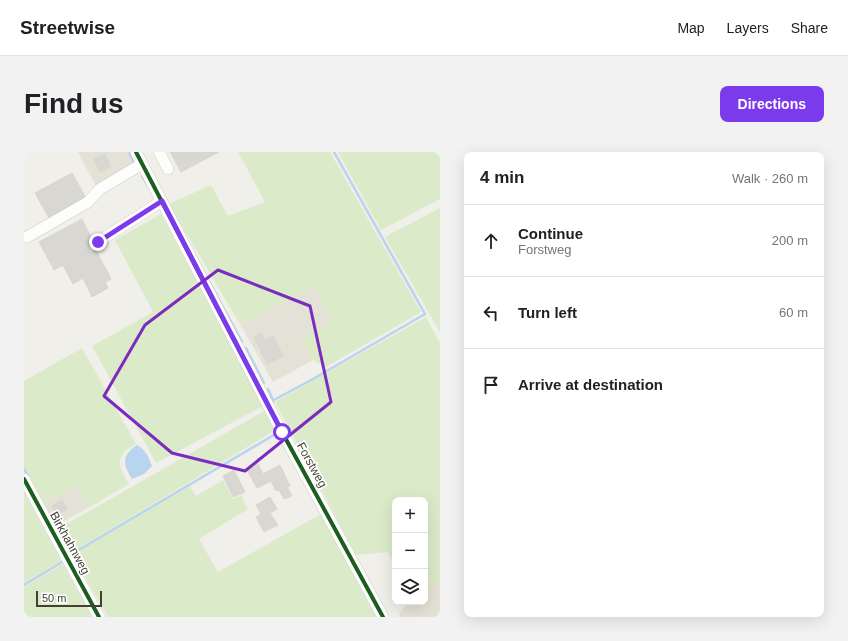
<!DOCTYPE html>
<html lang="en">
<head>
<meta charset="utf-8">
<style>
	body { margin:0; font-family:Helvetica,sans-serif; background:#f2f2f2; color:#202124 }
	.controls { position:absolute; right:12px; bottom:12px; display:grid; overflow:hidden; border-radius:8px; box-shadow:0 4px 16px #0002 }
	.controls button { width:36px; height:36px; display:grid; place-items:center; padding:0; border:0; border-bottom:1px solid #e0e0e0; background:#fff; color:#202124; font:20px sans-serif }
	.scale { position:absolute; left:12px; bottom:10px; width:66px; box-sizing:border-box; padding-left:4px; border:2px solid #454035; border-top:0; font-size:11px; line-height:14px; white-space:nowrap; color:#454035; -webkit-text-stroke:3px #fff; paint-order:stroke }
	.stop { position:absolute; width:12px; height:12px; margin:-9px; border:3px solid #7c3aed; border-radius:50%; background:#fff }
	.stop.end { background:#7c3aed; border-color:#fff; box-shadow:0 1px 4px #0008 }
	.list { margin:0; padding:0; list-style:none }
	h2 { display:flex; justify-content:space-between; align-items:center; height:52px; margin:0; padding:0 16px; font-size:17px }
	h2 small { font-size:13px; font-weight:400; color:#757577 }
	.list li { display:grid; grid-template-columns:26px 1fr auto; gap:12px; align-items:center; box-sizing:border-box; height:72px; padding:0 16px; border-top:1px solid #e0e0e0 }
	.list b { display:block; font-size:15px; white-space:nowrap }
	.list p { margin:0; font-size:13px; white-space:nowrap; color:#757577 }
	.list em { font-size:13px; font-style:normal; color:#757577 }
	.icon { flex:none; width:22px; height:22px; fill:none; stroke:currentColor; stroke-width:2; stroke-linecap:round; stroke-linejoin:round }
	.map { position:relative; flex:none; width:416px; height:465px; overflow:hidden; border-radius:8px }
	header { display:flex; align-items:center; gap:24px; box-sizing:border-box; height:56px; padding:0 20px; background:#fff; border-bottom:1px solid #e0e0e0 }
	header strong { font-size:19px }
	nav { display:flex; gap:22px; margin-inline-start:auto; font-size:14px }
	.intro { display:flex; align-items:center; justify-content:space-between; box-sizing:border-box; height:96px; padding:0 24px }
	h1 { margin:0; font-size:28px }
	.button { padding:10px 18px; border-radius:8px; background:#7c3aed; color:#fff; font-size:14px; font-weight:700 }
	main { display:flex; gap:24px; padding:0 24px }
	aside { flex:1; background:#fff; border-radius:8px; box-shadow:0 4px 16px #0002 }
	.map>svg:first-child { display:block }
	.residential { fill:#e4e1d6 }
	.green { fill:#dbebc9 }
	.water { fill:#b9d4ee }
	.lines { fill:none; stroke-linecap:round; stroke-linejoin:round }
	.stream { stroke:#b9d4ee; stroke-width:2.5 }
	.building { fill:#d9d7d1; stroke:#d8d6cf }
	.minor-casing { stroke:#ceccc6; stroke-width:12 }
	.minor { stroke:#fdfdfc; stroke-width:11 }
	.cycleway-casing { stroke:#fff; stroke-width:6 }
	.cycleway { stroke:#1b5e20; stroke-width:4 }
	.route { stroke:#7c3aed; stroke-width:5 }
	.marked { fill:none; stroke:#7b2cbf; stroke-width:3; stroke-linejoin:round }
	.labels { text-anchor:middle; dominant-baseline:central; stroke-width:3.5; stroke-linejoin:round; paint-order:stroke }
	.street-label { font-size:12px; fill:#454035; stroke:#fff }
</style>
</head>
<body>
<header>
<strong>Streetwise</strong>
<nav><a>Map</a><a>Layers</a><a>Share</a></nav>
</header>
<div class="intro"><h1>Find us</h1><a class="button">Directions</a></div>
<main>
<div class="map">
<svg width="416" height="465" viewBox="0 0 416 465">
	<rect width="100%" height="100%" fill="#f0efe9"/>
	<!-- residential -->
	<path class="residential" d="M54,0H115L123,15L75,40Z
		M291,135L309,168L278,187L289,208L249,230L216,172Z
		M54,332L66,355L30,374L18,351Z
		M416,430V465H376L375,462L385,450H401V439Z"/>
	<!-- green -->
	<path class="green" d="M214,0H306L397,160L302,215L289,208L277,187L309,168L291,135L216,172L145,52L187,33L204,64L241,50Z
		M314,0H416V47L357,78Z
		M416,56V180L361,85Z
		M137,62L239,254L132,311L68,194L129,160L91,88Z
		M402,165L416,191V430L401,439V348H371V414L364,400L332,403L251,250Z
		M58,196L112,292C90,304 94,313 105,332L66,355L54,332L18,351L0,319V229Z
		M242,258L253,277L47,401L34,377Z
		M199,328L209,347L217,343L224,357L175,387L194,420L297,362L353,465H84L48,403L166,334L172,344Z
		M0,339L37,409L0,431Z
		M39,412L68,465H0V435Z"/>
	<!-- water -->
	<path class="water" d="M113,293C122,298 124,304 128,314L120,322L108,327C99,312 97,304 113,293Z"/>
	<g class="lines">
		<!-- stream -->
		<path class="stream" d="M105,0L110,11
			M118,24L124,34
			M185,129L218,190
			M222,196L240,231
			M244,237L249,248
			M249,251L248,249L289,227L401,162L310,0
			M0,317L4,324
			M46,403L255,280
			M0,433L40,409"/>
	</g>
	<!-- building -->
	<path class="building" d="M146,0H195L157,20Z
		M81,2L87,14L76,20L70,7Z
		M48,21L63,48L26,68L11,41Z
		M58,67L70,91L64,94L67,100L72,98L87,127L81,130L84,136L68,145L59,126L49,132L39,113L30,118L15,90Z
		M237,181L240,188L249,184L259,204L243,212L230,185Z
		M234,312L239,322L256,313L266,334L263,335L268,344L260,347L255,338L252,339L247,329L233,336L223,318Z
		M210,318L221,340L209,345L199,324Z
		M246,345L253,357L246,361L254,373L240,380L232,365L237,362L232,353Z
		M38,348L43,357L33,363L28,354Z"/>
	<g class="lines">
		<!-- minor casing -->
		<g class="minor-casing">
			<path id="minor" d="M112,0L258,280L359,465
				M135,0L144,17
				M3,85L64,50L76,37L118,12
				M74,90L138,49
				M0,327L75,465"/>
		</g>
		<!-- minor -->
		<use href="#minor" class="minor"/>
		<!-- cycleway casing -->
		<g class="cycleway-casing">
			<path id="cycleway" d="M112,0L258,280L359,465
				M0,327L75,465"/>
		</g>
		<!-- cycleway -->
		<use href="#cycleway" class="cycleway"/>
	</g>
	<g class="lines">
		<!-- route -->
		<path class="route" d="M74,90L138,49L258,280"/>
	</g>
	<!-- marked area -->
	<path class="marked" d="M194,118L286,154L307,250L221,319L148,301L80,244L121,173Z"/>
	<g class="labels">
		<!-- street labels -->
		<g class="street-label">
			<text transform="translate(288 313) rotate(61)">Forstweg</text>
			<text transform="translate(46 391) rotate(61)">Birkhahnweg</text>
		</g>
	</g>
</svg>
<div class="controls">
<button>+</button>
<button>−</button>
<button><svg class="icon" aria-label="layers" viewBox="0 0 24 24"><path d="M12 4l9 5-9 5-9-5zM3 14l9 5 9-5"/></svg></button>
</div>
<div class="scale">50 m</div>
<div class="stop" style="left:258px;top:280px"></div>
<div class="stop end" style="left:74px;top:90px"></div>
</div>
<aside>
<h2>4 min<small>Walk · 260 m</small></h2>
<ul class="list">
<li><svg class="icon" aria-label="ahead" viewBox="0 0 24 24"><path d="M12 20V5M6 11l6-6 6 6"/></svg><div><b>Continue</b><p>Forstweg</p></div><em>200 m</em></li>
<li><svg class="icon" aria-label="left" viewBox="0 0 24 24"><path d="M17 20v-9H6M10 6l-5 5 5 5"/></svg><div><b>Turn left</b></div><em>60 m</em></li>
<li><svg class="icon" aria-label="arrive" viewBox="0 0 24 24"><path d="M6 21V4h12l-3 4 3 4H6"/></svg><div><b>Arrive at destination</b></div></li>
</ul>
</aside>
</main>
</body>
</html>
